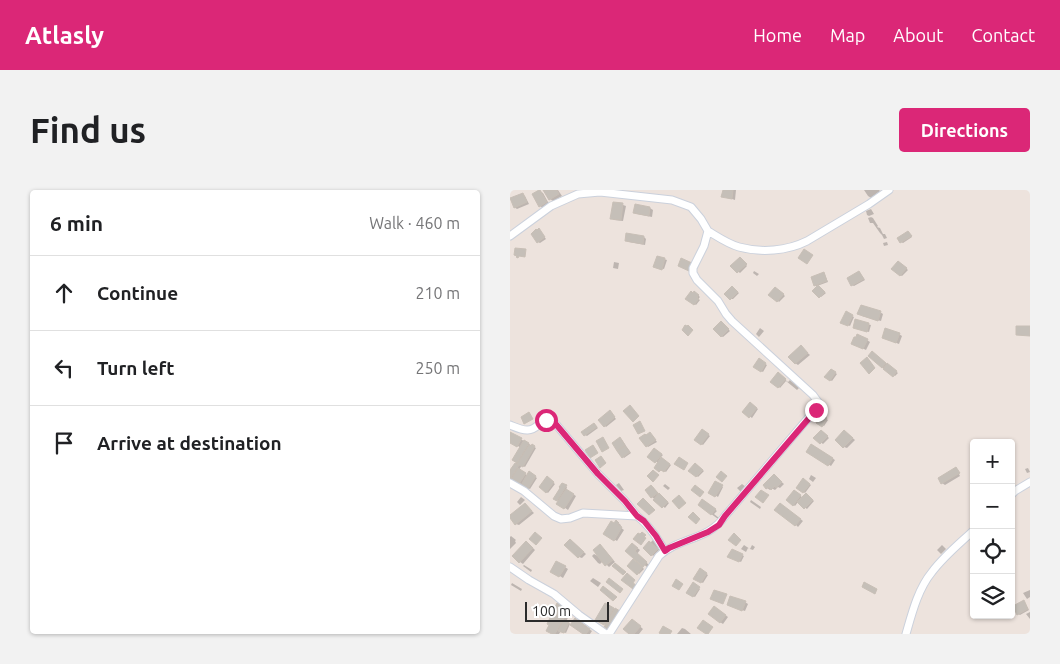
<!DOCTYPE html>
<html lang="en">
<head>
<meta charset="utf-8">
<style>
	body { margin:0; font-family:Ubuntu,sans-serif; background:#f2f2f2; color:#202124 }
	.controls { position:absolute; right:15px; bottom:15px; display:grid; overflow:hidden; border-radius:5px; box-shadow:0 1px 4px #0004 }
	.controls button { width:45px; height:45px; display:grid; place-items:center; padding:0; border:0; border-bottom:1px solid #e0e0e0; background:#fff; color:#202124; font:25px sans-serif }
	.scale { position:absolute; left:15px; bottom:12px; width:84px; box-sizing:border-box; padding-left:5px; border:2px solid #2b2b2b; border-top:0; font-size:14px; line-height:18px; white-space:nowrap; color:#2b2b2b; -webkit-text-stroke:4px #fff; paint-order:stroke }
	.stop { position:absolute; width:15px; height:15px; margin:-11px; border:4px solid #db2777; border-radius:50%; background:#fff }
	.stop.end { background:#db2777; border-color:#fff; box-shadow:0 1px 5px #0008 }
	.list { margin:0; padding:0; list-style:none }
	h2 { display:flex; justify-content:space-between; align-items:center; height:65px; margin:0; padding:0 20px; font-size:21px }
	h2 small { font-size:16px; font-weight:400; color:#757577 }
	.list li { display:grid; grid-template-columns:32px 1fr auto; gap:15px; align-items:center; box-sizing:border-box; height:75px; padding:0 20px; border-top:1px solid #e0e0e0 }
	.list b { display:block; font-size:19px; white-space:nowrap }
	.list em { font-size:16px; font-style:normal; color:#757577 }
	.icon { flex:none; width:28px; height:28px; fill:none; stroke:currentColor; stroke-width:2; stroke-linecap:round; stroke-linejoin:round }
	.map { position:relative; flex:none; width:520px; height:444px; overflow:hidden; border-radius:5px }
	header { display:flex; align-items:center; gap:30px; box-sizing:border-box; height:70px; padding:0 25px; background:#db2777; color:#fff }
	header strong { font-size:24px }
	nav { display:flex; gap:28px; margin-inline-start:auto; font-size:18px }
	.intro { display:flex; align-items:center; justify-content:space-between; box-sizing:border-box; height:120px; padding:0 30px }
	h1 { margin:0; font-size:35px }
	.button { padding:12px 22px; border-radius:5px; background:#db2777; color:#fff; font-size:18px; font-weight:700 }
	main { display:flex; gap:30px; padding:0 30px }
	aside { flex:1; background:#fff; border-radius:5px; box-shadow:0 1px 4px #0004 }
	.map>svg:first-child { display:block }
	.shadow { fill:#0003 }
	.building { fill:#c5bfb8; stroke:#c8bfb6 }
	.lines { fill:none; stroke-linecap:round; stroke-linejoin:round }
	.minor-casing { stroke:#cbd1dc; stroke-width:9 }
	.minor { stroke:#fff; stroke-width:7 }
	.route { stroke:#db2777; stroke-width:6 }
</style>
</head>
<body>
<header>
<strong>Atlasly</strong>
<nav><a>Home</a><a>Map</a><a>About</a><a>Contact</a></nav>
</header>
<div class="intro"><h1>Find us</h1><a class="button">Directions</a></div>
<main>
<aside>
<h2>6 min<small>Walk · 460 m</small></h2>
<ul class="list">
<li><svg class="icon" aria-label="ahead" viewBox="0 0 24 24"><path d="M12 20V5M6 11l6-6 6 6"/></svg><div><b>Continue</b></div><em>210 m</em></li>
<li><svg class="icon" aria-label="left" viewBox="0 0 24 24"><path d="M17 20v-9H6M10 6l-5 5 5 5"/></svg><div><b>Turn left</b></div><em>250 m</em></li>
<li><svg class="icon" aria-label="arrive" viewBox="0 0 24 24"><path d="M6 21V4h12l-3 4 3 4H6"/></svg><div><b>Arrive at destination</b></div></li>
</ul>
</aside>
<div class="map">
<svg width="520" height="444" viewBox="0 0 520 444">
	<rect width="100%" height="100%" fill="#ede3dd"/>
	<!-- shadow -->
	<path class="shadow" d="M35,0H48L52,6L43,11L40,9Z
		M214,0H226L225,10L213,6Z
		M354,0H369L370,1L361,8L358,6Z
		M30,1L33,3L39,14L33,18L30,16Z
		M12,4L15,6L19,14L7,19L4,17Z
		M104,13L113,15L116,16L113,31L104,30L101,28Z
		M126,15L140,18L143,20L142,27L127,24L124,22Z
		M361,19L364,24L359,26L363,28L368,36L367,37L370,38L373,44H375L377,48L374,49L372,45L370,43L363,33H360L358,28L361,27L357,25L356,21Z
		M30,41L36,49L30,53L28,52Z
		M398,42L402,47L393,53L391,52Z
		M134,47L136,49L135,55L119,52L116,50Z
		M377,52L378,55L374,56L373,53Z
		M148,67L157,70L154,79L146,77Z
		M232,70L237,76L230,83L222,76Z
		M104,72L109,73L108,79L103,78Z
		M390,73L398,80L392,86L390,85Z
		M244,81L249,84L247,86L243,83Z
		M349,82L355,90L344,96L342,95Z
		M314,84L315,85L318,92L307,96L310,98L316,103L311,107H310L308,97L305,95Z
		M224,99L229,103L223,109H221Z
		M267,99L275,106L269,112L268,111Z
		M185,103L190,107L188,109L190,110L186,115L177,108Z
		M370,122L373,124L371,131L352,126Z
		M336,123L344,127L340,136L332,132Z
		M346,131L361,135L359,142L346,138Z
		M213,134L220,141L213,147L211,146Z
		M250,138L254,141L249,147L246,144Z
		M389,144L392,146L389,154L376,149Z
		M357,150L360,152L356,160L346,155Z
		M291,157L300,165L288,175L285,173Z
		M364,164L388,183L385,186L372,177Z
		M249,170L257,175L253,182L245,177Z
		M321,180L327,184L322,191L316,187Z
		M268,184L278,192L280,190L281,191L289,198L287,200L276,191L270,198L269,197L262,192Z
		M241,214L248,219L242,228L234,222Z
		M101,223L106,229L96,237L95,236Z
		M312,226L318,230L314,236L308,233Z
		M84,234L88,238L77,246L75,245Z
		M193,241L200,246L193,255L186,250Z
		M313,242L319,248L313,254L305,248Z
		M0,243L26,258L15,277L12,275L9,280L18,286L20,283L27,288L20,299L0,288V281H1L7,272L11,258L0,251Z
		M337,243L345,250L337,258L334,257Z
		M142,245L147,252L138,257L131,248Z
		M112,250L121,263L114,268L103,253Z
		M302,255L325,270L321,276L298,261Z
		M144,259L153,265L150,268L161,275L156,282L153,280L151,281L146,277L148,273L139,267Z
		M187,275L194,281L188,287L180,280Z
		M446,278L450,286L435,295L432,293L429,288Z
		M518,278L520,282L517,283L515,279Z
		M301,285L306,288L303,292L299,289Z
		M37,288L45,294L38,303L30,297Z
		M267,288L274,294L270,298L268,297L265,300L261,298L260,300L257,298Z
		M294,290L301,295L295,303L288,298Z
		M206,292L213,297L208,307L200,302Z
		M109,293L114,300L111,301L106,295Z
		M52,294L57,297L56,300L66,306L58,320L48,313L49,311L45,308Z
		M155,294L160,298L158,300L153,296Z
		M232,294L236,297L231,302L227,298Z
		M143,297L149,305L159,313L155,318L142,307Z
		M285,301L293,308L298,305L304,311L297,319L288,312L285,316L278,310Z
		M11,307L15,310L10,315L7,312Z
		M193,310L207,321L204,324L209,328L208,329L189,315Z
		M241,310L251,317L250,319L240,312Z
		M15,314L24,323L9,335L6,334Z
		M273,316L293,331L288,337L286,335Z
		M106,332L111,335L110,337L114,340L107,351L95,344Z
		M1,346L6,350L5,351L6,353L0,359V347Z
		M143,350L151,358L143,366L135,358Z
		M63,352L76,364L72,368L69,367Z
		M19,354L25,360L13,374L10,372Z
		M234,355L240,359L242,355L245,357L243,360L240,359L238,358L236,362L231,359Z
		M432,355L436,359L431,364L427,360Z
		M125,356L130,360L127,364L139,375L137,377L117,361Z
		M93,358L105,372L99,377L93,371L90,374L88,373L82,366L84,364L90,367Z
		M223,360L234,366L231,372L219,366Z
		M126,371L134,379L129,384L128,383Z
		M47,372L58,379L53,388L42,381Z
		M14,375L22,380L21,382L13,376Z
		M190,380L198,385L193,393L185,388Z
		M83,388L91,393L88,397L80,391Z
		M2,393L12,399L11,401L1,395Z
		M183,394L190,399L185,407L177,402Z
		M520,400V407L517,409L513,403Z
		M235,412L238,414L235,421L221,416Z
		M514,412L519,420L510,425L508,424Z
		M48,415L61,421L56,432L59,433L62,435L65,430L82,441L80,444H75L60,434L56,443L51,441L49,444H44L37,440Z
		M96,415L106,420L97,435L87,430Z
		M207,419L218,427L213,434L210,432Z
		M520,422V429L516,424Z
		M125,432L133,439L129,444H121L115,439Z
		M172,438L175,439L181,444H167Z"/>
	<!-- building -->
	<path class="building" d="M29,0H30L37,12L29,17L22,4Z
		M33,0H47L49,4L39,10Z
		M213,0H223L222,9L211,7Z
		M13,3L17,12L4,18L0,8Z
		M103,12L113,13L111,30L100,29Z
		M125,14L140,17L139,26L123,23Z
		M29,38L35,47L27,53L21,44L26,39L27,40Z
		M398,41L402,46L390,53L387,48Z
		M116,43L134,46L133,54L115,51Z
		M5,58L16,59L15,67L9,66L8,68L6,67L7,66L4,65Z
		M294,59L303,65L297,74L288,68Z
		M147,66L155,68L152,80L143,77Z
		M230,67L237,74L227,83L220,76Z
		M171,68L182,73L179,81L168,76Z
		M388,71L397,78L390,86L381,79Z
		M349,81L354,89L341,96L337,88Z
		M314,82L317,91L304,96L301,87Z
		M308,95L315,102L309,108L302,101Z
		M222,96L228,102L220,110L214,104Z
		M265,97L274,104L267,112L258,105Z
		M181,101L183,103L184,101L189,105L187,107L189,109L184,115L175,109Z
		M351,115L371,121L368,131L347,124Z
		M336,121L343,125L338,136L330,133Z
		M345,129L359,133L357,142L343,138Z
		M211,131L219,139L211,147L203,139Z
		M175,135L177,136L178,135L183,140L178,146L172,140Z
		M506,136H520V146L506,145Z
		M375,138L390,143L386,153L372,148Z
		M347,144L358,149L353,159L341,154L344,147H346Z
		M291,155L298,163L285,174L278,167Z
		M362,161L376,173L372,178L358,166Z
		M357,167L365,178L359,184L350,173Z
		M249,168L256,173L251,182L243,177Z
		M377,173L387,181L383,187L373,179Z
		M321,179L326,182L320,191L314,187Z
		M268,182L276,189L268,198L260,192Z
		M240,212L247,218L239,228L232,222Z
		M120,215L129,226L123,232L113,221Z
		M100,220L105,227L94,237L88,230Z
		M19,222L23,229L14,234L11,227Z
		M312,225L317,228L312,237L306,233Z
		M130,231L135,241L128,244L123,235Z
		M84,233L87,237L74,246L71,242Z
		M192,239L199,244L191,255L184,250Z
		M311,240L318,246L310,254L303,248Z
		M334,240L343,248L333,258L325,250Z
		M0,242L12,248L7,257L0,253Z
		M140,242L146,250L136,257L129,248L135,244L136,245Z
		M93,247L99,258L92,262L86,251Z
		M110,247L115,255L107,261L102,253Z
		M14,250L19,253L7,273L2,270Z
		M22,254L25,256L13,277L7,274L19,255L21,256Z
		M301,254L323,268L318,276L296,262Z
		M83,255L88,263L80,268L75,260Z
		M115,256L120,262L112,268L107,261Z
		M144,258L152,264L145,273L137,267Z
		M91,266L96,273L90,278L85,270Z
		M151,267L160,274L154,282L151,280L149,282L144,278Z
		M169,267L178,273L174,280L164,274Z
		M5,273L9,275L0,290V280Z
		M185,273L193,280L186,287L178,281Z
		M446,277L450,283L431,294L428,288Z
		M8,278L16,283L9,294L1,290Z
		M143,280L149,285L143,292L137,286Z
		M19,281L26,286L18,299L11,295Z
		M211,281L217,286L212,292L206,287Z
		M264,284L272,292L266,298L265,296L261,300L259,297L256,299L253,295Z
		M37,286L44,292L36,303L29,297Z
		M293,288L300,294L293,303L286,298Z
		M205,291L213,295L205,307L198,303Z
		M52,293L57,295L47,311L43,309L50,298L49,297Z
		M141,295L148,303L141,308L135,300Z
		M185,295L194,302L190,307L181,300Z
		M56,299L64,304L54,319L46,314Z
		M251,300L259,305L253,313L245,307Z
		M284,300L291,305L283,316L276,310Z
		M149,303L158,312L152,318L143,310Z
		M296,303L303,310L294,319L287,312Z
		M169,305L176,313L169,319L162,311Z
		M133,308L145,320L139,325L127,314Z
		M192,309L206,319L201,325L188,315Z
		M15,313L22,321L5,335L0,328V325Z
		M270,313L291,329L285,336L264,320Z
		M183,322L190,329L186,334L178,327Z
		M106,330L109,333L108,335L112,337L104,351L93,344L101,331L104,333Z
		M25,342L32,348L26,355L19,349Z
		M132,342L136,345L134,347L136,348L131,355L123,349L128,343L130,344Z
		M224,343L231,350L226,356L218,350Z
		M60,349L74,362L68,368L54,355Z
		M16,351L23,358L9,373L2,366Z
		M139,351L148,359L141,366L133,358Z
		M122,353L128,358L125,361L137,372L133,377L115,361Z
		M90,354L103,370L95,376L83,360Z
		M222,359L233,364L229,372L217,367Z
		M123,369L133,377L127,385L117,376Z
		M46,371L56,376L49,387L40,382Z
		M105,373L116,382L113,385L102,376Z
		M190,378L197,383L191,393L183,389Z
		M117,383L125,390L123,393L126,395L123,399L111,390Z
		M99,388L113,399L110,403L96,392Z
		M166,389L173,394L169,400L162,396Z
		M183,392L190,397L183,407L176,403Z
		M354,392L367,399L365,404L352,397Z
		M93,396L107,407L103,411L90,400Z
		M204,400L217,404L213,414L200,409Z
		M220,406L236,411L232,421L217,415Z
		M514,410L518,419L507,425L503,416Z
		M47,413L59,419L45,444H42L36,441L39,435L37,434Z
		M95,413L104,418L94,435L85,430Z
		M204,416L216,425L210,433L198,424Z
		M105,418L110,421L99,440L94,437Z
		M65,428L80,439L76,444H73L60,435Z
		M122,429L131,436L124,444H119L113,439Z
		M193,430L203,437L198,444H196L187,438Z
		M53,431L56,432L57,431L59,432L54,443L48,441Z
		M153,436L162,441L160,444H151L149,443Z"/>
	<g class="lines">
		<!-- minor casing -->
		<g class="minor-casing">
			<path id="minor" d="M198,41C208,47 218,54 229,57C251,63 277,61 297,51L359,14L379,0
				M0,46L41,16L68,4L90,2L162,10L181,17L191,29L198,41L194,56L183,78V83L187,90L208,111L216,124L222,131L303,205L308,212L306,219L215,326C198,351 169,347 149,366L99,444
				M0,235C5,237 11,240 17,240C29,241 29,226 44,232L88,284L115,311L127,326
				M0,293L14,301L44,326L51,329L60,328L73,323L127,326C139,335 147,348 155,361
				M501,305L505,301L520,292
				M0,377L19,390L44,404L69,425L96,444
				M396,444C402,423 408,399 422,382C434,366 449,354 464,340"/>
		</g>
		<!-- minor -->
		<use href="#minor" class="minor"/>
	</g>
	<g class="lines">
		<!-- route -->
		<path class="route" d="M36,230L44,232L88,284L115,311L127,326L134,331L146,346L155,361L159,358L198,342L209,335L215,326L306,220"/>
	</g>
</svg>
<div class="controls">
<button>+</button>
<button>−</button>
<button><svg class="icon" aria-label="locate" viewBox="0 0 24 24"><circle cx="12" cy="12" r="6"/><path d="M12 2v4M12 18v4M2 12h4M18 12h4"/></svg></button>
<button><svg class="icon" aria-label="layers" viewBox="0 0 24 24"><path d="M12 4l9 5-9 5-9-5zM3 14l9 5 9-5"/></svg></button>
</div>
<div class="scale">100 m</div>
<div class="stop" style="left:36px;top:230px"></div>
<div class="stop end" style="left:306px;top:220px"></div>
</div>
</main>
</body>
</html>
